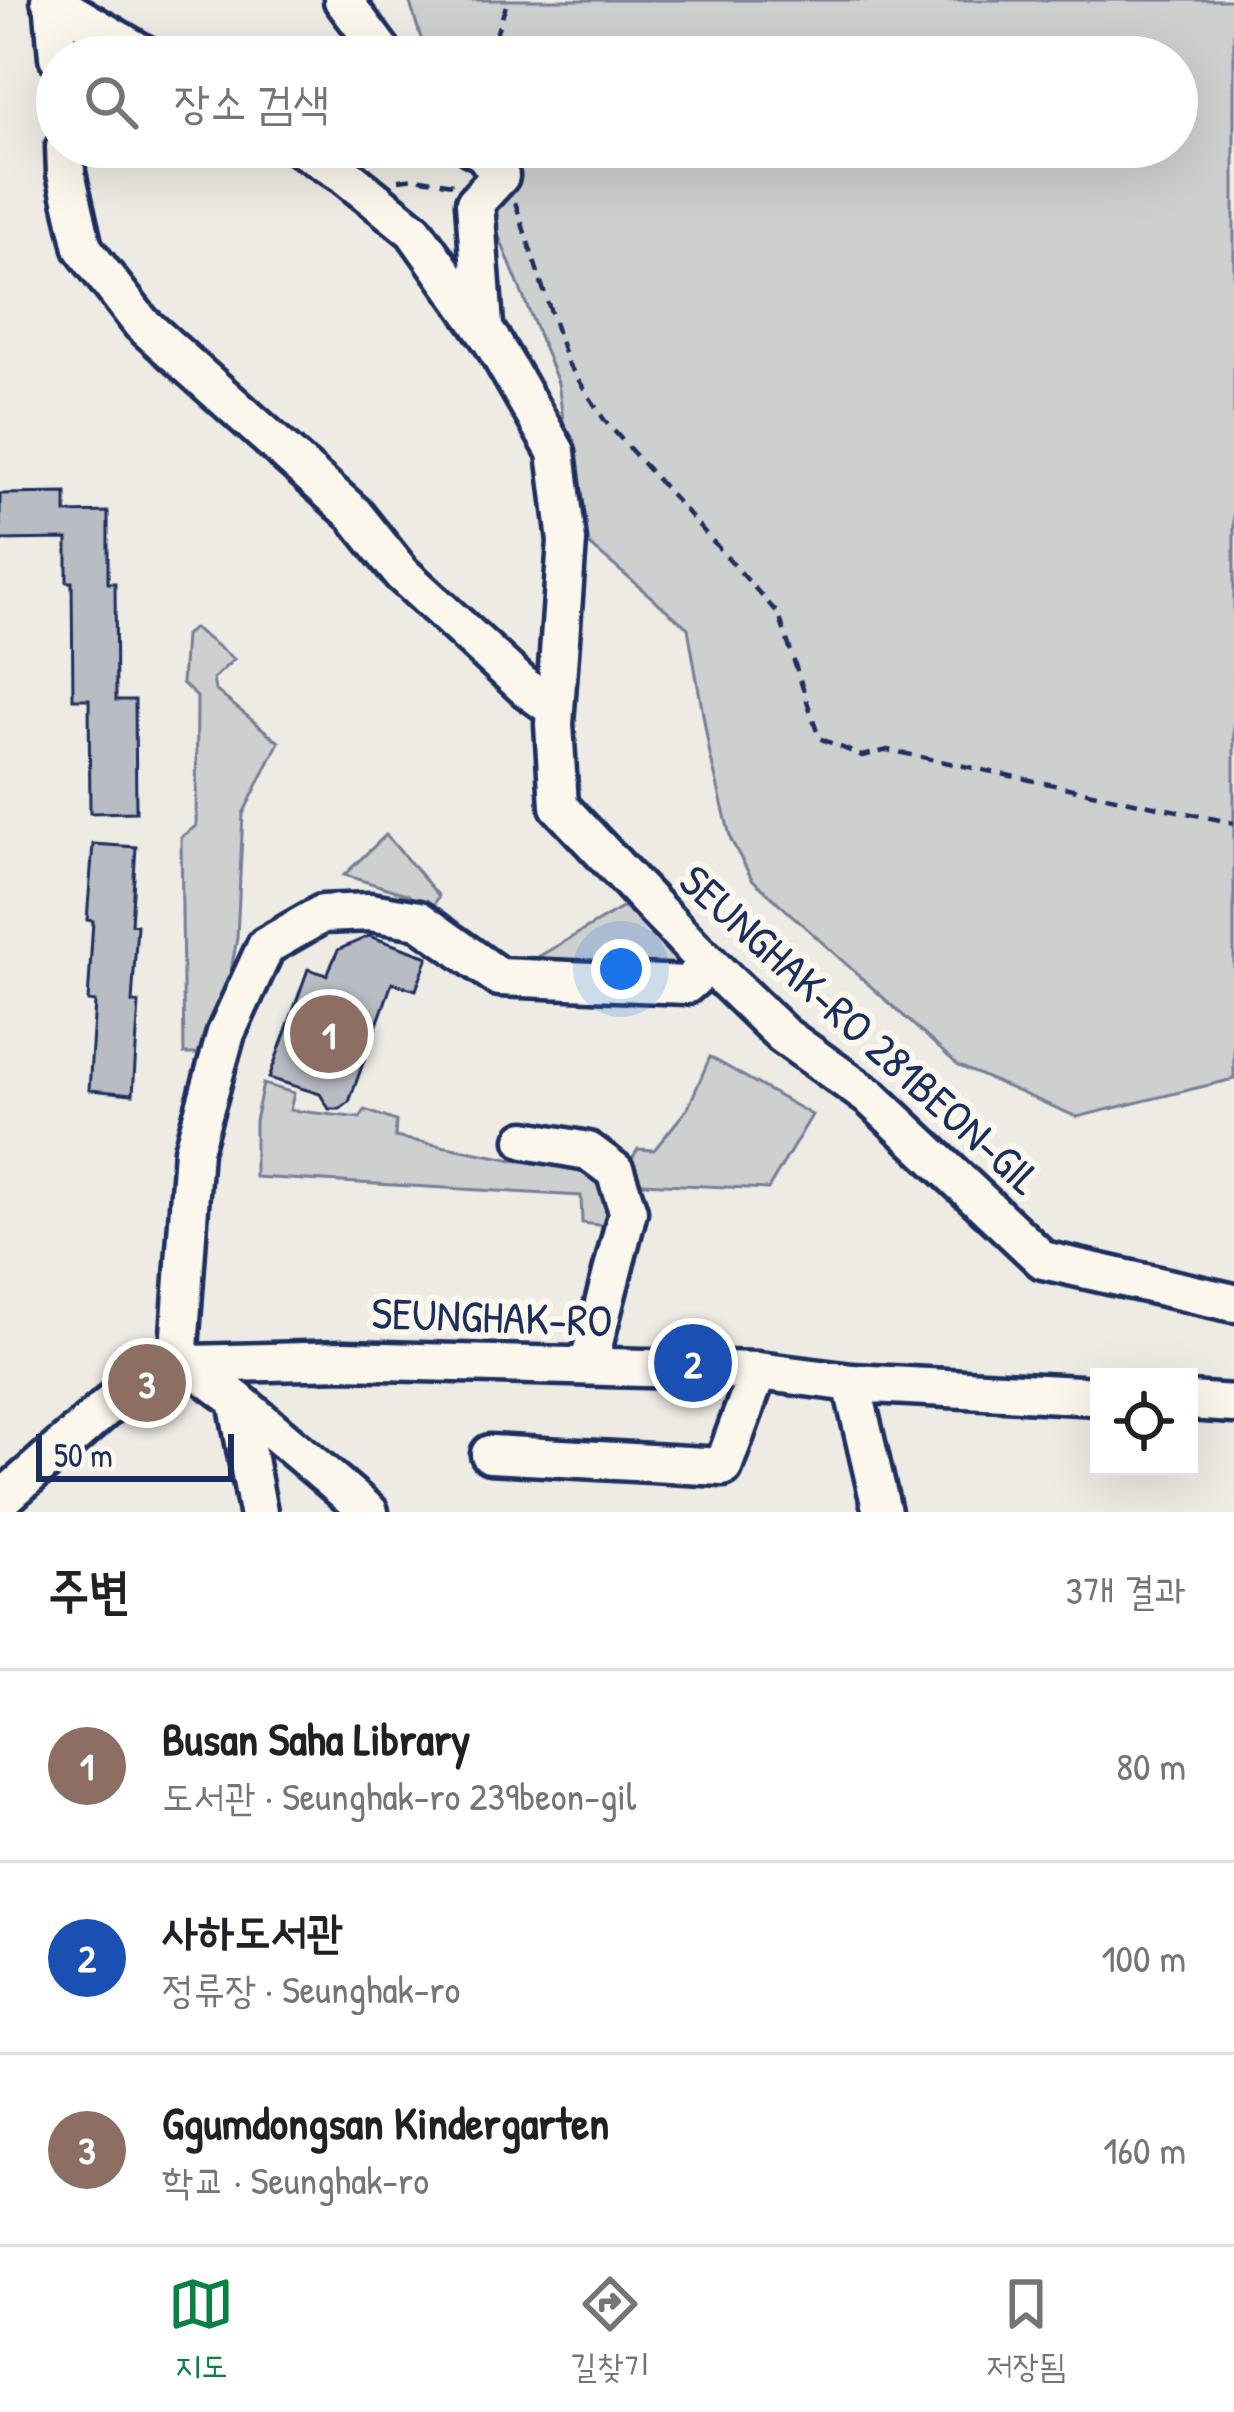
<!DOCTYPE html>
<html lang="ko">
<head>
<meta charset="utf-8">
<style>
	body { margin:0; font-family:"Patrick Hand","Poor Story",sans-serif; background:#f2f2f2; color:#202124 }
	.controls { position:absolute; right:36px; bottom:36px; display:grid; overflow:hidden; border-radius:0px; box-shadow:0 12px 48px #0002 }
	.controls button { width:108px; height:108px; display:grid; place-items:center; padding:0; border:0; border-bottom:3px solid #e0e0e0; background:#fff; color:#202124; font:60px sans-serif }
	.scale { position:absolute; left:36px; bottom:30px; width:198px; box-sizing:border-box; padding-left:12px; border:6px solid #1b2f5e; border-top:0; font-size:33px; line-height:42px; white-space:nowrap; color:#1b2f5e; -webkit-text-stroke:9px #fbf7ec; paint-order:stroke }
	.you { position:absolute; left:621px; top:969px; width:42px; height:42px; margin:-30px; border:9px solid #fff; border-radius:50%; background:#1a73e8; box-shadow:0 0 0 18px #1a73e833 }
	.badge { display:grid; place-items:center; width:78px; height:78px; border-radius:50%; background:#0b8043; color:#fff; font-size:39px; font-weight:700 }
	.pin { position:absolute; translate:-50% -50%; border:6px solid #fff; box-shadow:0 3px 12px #0006 }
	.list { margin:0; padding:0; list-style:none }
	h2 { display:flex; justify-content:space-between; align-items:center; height:156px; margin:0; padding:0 48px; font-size:51px }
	h2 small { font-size:39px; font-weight:400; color:#757577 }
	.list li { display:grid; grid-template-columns:78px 1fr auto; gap:36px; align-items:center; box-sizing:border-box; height:192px; padding:0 48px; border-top:3px solid #e0e0e0 }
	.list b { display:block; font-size:45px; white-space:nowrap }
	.list p { margin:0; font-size:39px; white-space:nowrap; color:#757577 }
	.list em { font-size:39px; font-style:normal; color:#757577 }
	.icon { flex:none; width:66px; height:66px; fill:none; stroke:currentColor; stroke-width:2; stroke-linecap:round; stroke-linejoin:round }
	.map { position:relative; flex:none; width:1234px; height:1512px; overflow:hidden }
	.search { position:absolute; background:#fff; box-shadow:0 12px 48px #0002; left:36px; right:36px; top:36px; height:132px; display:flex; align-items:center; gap:30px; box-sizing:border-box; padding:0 42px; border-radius:66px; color:#757577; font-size:45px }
	.sheet { height:732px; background:#fff }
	nav { display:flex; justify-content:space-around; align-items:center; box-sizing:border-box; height:168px; border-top:3px solid #e0e0e0; background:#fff; font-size:33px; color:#757577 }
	nav a { display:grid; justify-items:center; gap:6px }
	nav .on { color:#0b8043 }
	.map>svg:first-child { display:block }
	.green { fill:#cecfcf; stroke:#747f96; stroke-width:3 }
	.building { fill:#b9bcc3; stroke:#1b2f5e; stroke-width:3 }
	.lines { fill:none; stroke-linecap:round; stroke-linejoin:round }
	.minor-casing { stroke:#1b2f5e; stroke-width:45 }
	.path { stroke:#1b2f5e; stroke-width:4.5; stroke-dasharray:12 9; stroke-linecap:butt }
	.minor { stroke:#fbf7ec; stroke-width:36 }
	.labels { text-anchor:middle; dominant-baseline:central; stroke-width:12; stroke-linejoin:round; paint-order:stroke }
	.street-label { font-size:45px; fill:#1b2f5e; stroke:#fbf7ec }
</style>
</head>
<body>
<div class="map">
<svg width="1234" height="1512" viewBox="0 0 1234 1512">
	<rect width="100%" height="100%" fill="#eeebe4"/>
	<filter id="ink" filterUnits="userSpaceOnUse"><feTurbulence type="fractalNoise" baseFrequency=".00833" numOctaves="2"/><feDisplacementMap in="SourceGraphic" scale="24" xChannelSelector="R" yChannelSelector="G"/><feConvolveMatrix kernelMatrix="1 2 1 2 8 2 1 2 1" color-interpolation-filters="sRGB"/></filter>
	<g filter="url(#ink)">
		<!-- green -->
		<path class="green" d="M409,0H1234V1079L1077,1117L959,1066L752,879L731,840L710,755L688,628L579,536L558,383L463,147H1177V57H427Z
			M194,628L234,659L213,679L215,690L279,742L243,814L237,938L216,1054H184L181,837L196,826L197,697L182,683L185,635Z
			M386,835L439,896L431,910L407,894L344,875Z
			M634,901L685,953L672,970L531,961Z
			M710,1057L812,1115L768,1189L642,1183L624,1197L627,1166L638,1149L654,1150L688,1108Z
			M263,1084L294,1093L290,1110L360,1118L365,1110L396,1121L395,1137L519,1161L524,1152L616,1174L613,1227L582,1223L581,1196L255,1177V1121Z"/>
		<!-- building -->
		<path class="building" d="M66,493V513L108,512V583H115L116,700H135L136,812L90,813L89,699H73L72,582H67V539L0,540V494Z
			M93,844L136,847L131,924L137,925L132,1003H139L133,1094L89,1090L95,1002L88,1001L93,921L87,920Z
			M369,936L428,957L416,990L392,983L349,1102L340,1109H329L320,1094L269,1078L308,969L327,975L338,950Z"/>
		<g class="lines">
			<!-- minor casing -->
			<g class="minor-casing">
				<path id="minor" d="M50,0L148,57
					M53,0L58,57
					M343,0L386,57
					M65,147L66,173L83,248L141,323L354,514L402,574L527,689L555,709
					M300,147L342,173L414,231L492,341L556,452L567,541L554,724L559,806L693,948L783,1035L871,1098L1043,1260L1234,1303
					M472,147L484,153L500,176L475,203L484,326
					M525,1140L588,1151L615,1171L628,1211L588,1366
					M852,1383L882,1512
					M237,1400L369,1512
					M1189,1401L1234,1404
					M490,1454L723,1467L758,1371
					M0,1501L126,1390L189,1364L344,1360L758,1371L852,1383L1099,1396
					M258,1512L237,1400L189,1364L179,1349L193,1150L226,1033L266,946L322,914L370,912L419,920L499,977L686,985L710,964"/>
			</g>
			<!-- path -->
			<path class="path" d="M1233,0L1234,2
				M488,57L508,0
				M399,180L415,178L453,184
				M515,202L567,362L605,421L779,615L819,738L862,756L888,750L1234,823"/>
			<!-- minor -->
			<use href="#minor" class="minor"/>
		</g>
	</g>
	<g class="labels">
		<!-- street labels -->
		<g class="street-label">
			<text transform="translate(861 1029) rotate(42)">SEUNGHAK-RO 281BEON-GIL</text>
			<text transform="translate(492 1316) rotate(2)">SEUNGHAK-RO</text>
		</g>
	</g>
</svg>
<div class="controls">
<button><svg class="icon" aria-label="locate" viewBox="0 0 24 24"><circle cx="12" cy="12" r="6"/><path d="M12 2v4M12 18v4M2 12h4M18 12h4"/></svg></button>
</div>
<div class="scale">50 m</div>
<div class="you"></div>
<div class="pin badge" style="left:329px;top:1034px;background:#8d6e63">1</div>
<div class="pin badge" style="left:693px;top:1363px;background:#1a4fb4">2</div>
<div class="pin badge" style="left:147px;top:1383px;background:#8d6e63">3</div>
<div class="search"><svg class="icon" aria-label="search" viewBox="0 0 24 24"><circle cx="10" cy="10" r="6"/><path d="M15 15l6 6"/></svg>장소 검색</div>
</div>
<section class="sheet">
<h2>주변<small>3개 결과</small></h2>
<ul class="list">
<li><span class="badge" style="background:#8d6e63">1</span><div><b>Busan Saha Library</b><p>도서관 · Seunghak-ro 239beon-gil</p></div><em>80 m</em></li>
<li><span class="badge" style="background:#1a4fb4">2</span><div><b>사하도서관</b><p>정류장 · Seunghak-ro</p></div><em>100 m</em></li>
<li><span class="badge" style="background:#8d6e63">3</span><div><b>Ggumdongsan Kindergarten</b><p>학교 · Seunghak-ro</p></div><em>160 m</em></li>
</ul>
</section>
<nav>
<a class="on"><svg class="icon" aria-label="map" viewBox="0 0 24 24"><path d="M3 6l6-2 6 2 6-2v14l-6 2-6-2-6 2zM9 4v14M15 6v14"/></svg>지도</a>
<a><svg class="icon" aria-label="directions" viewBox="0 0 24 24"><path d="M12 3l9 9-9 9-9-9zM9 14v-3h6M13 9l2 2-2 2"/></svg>길찾기</a>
<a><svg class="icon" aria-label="saved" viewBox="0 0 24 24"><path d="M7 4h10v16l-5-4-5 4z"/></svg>저장됨</a>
</nav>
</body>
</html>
